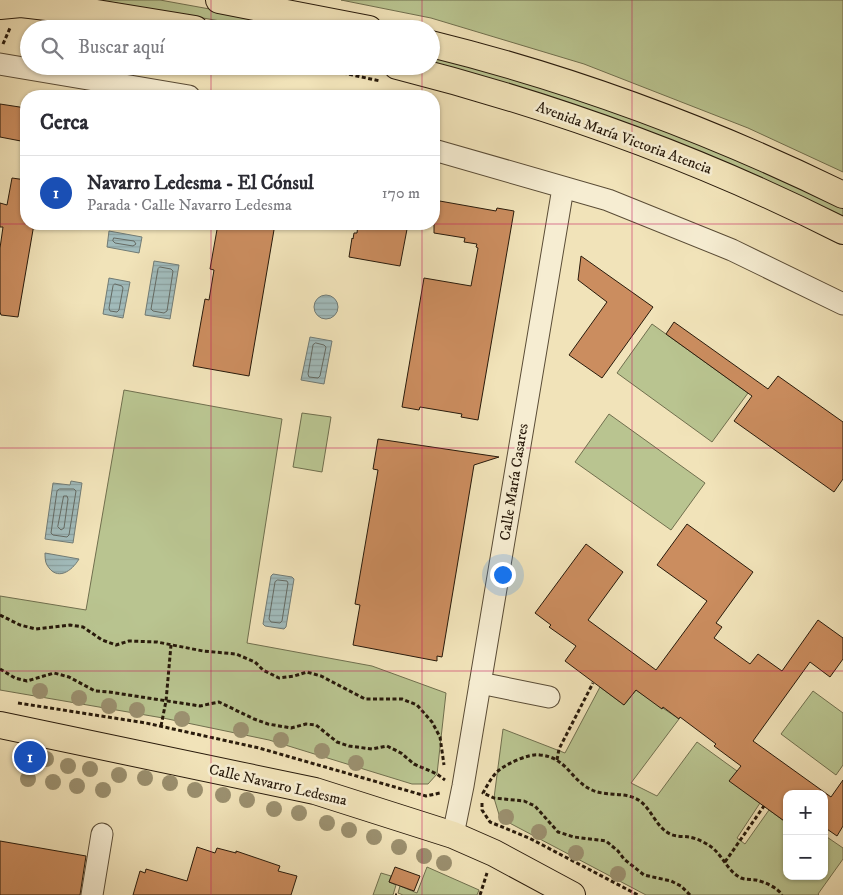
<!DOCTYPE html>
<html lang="es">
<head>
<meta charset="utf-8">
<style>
	body { margin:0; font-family:"IM FELL DW Pica",serif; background:#f2f2f3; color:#2b2b33 }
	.controls { position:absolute; right:15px; bottom:15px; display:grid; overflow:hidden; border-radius:10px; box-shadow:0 1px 4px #0004 }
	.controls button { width:45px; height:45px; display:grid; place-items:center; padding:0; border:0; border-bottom:1px solid #e1e1e2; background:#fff; color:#2b2b33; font:25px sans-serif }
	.you { position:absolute; left:502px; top:574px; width:18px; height:18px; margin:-12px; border:4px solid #fff; border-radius:50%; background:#1a73e8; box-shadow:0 0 0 8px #1a73e833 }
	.badge { display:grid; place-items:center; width:32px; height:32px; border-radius:50%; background:#8f2418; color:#fff; font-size:16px; font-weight:700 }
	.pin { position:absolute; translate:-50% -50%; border:2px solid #fff; box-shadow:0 1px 5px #0006 }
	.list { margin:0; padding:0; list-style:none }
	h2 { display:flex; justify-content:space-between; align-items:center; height:65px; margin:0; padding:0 20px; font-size:21px }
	h2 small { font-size:16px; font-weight:400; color:#7c7c81 }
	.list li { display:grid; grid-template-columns:32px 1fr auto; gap:15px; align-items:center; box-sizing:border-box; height:75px; padding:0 20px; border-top:1px solid #e1e1e2 }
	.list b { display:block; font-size:19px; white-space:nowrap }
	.list p { margin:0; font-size:16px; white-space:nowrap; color:#7c7c81 }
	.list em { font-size:16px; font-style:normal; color:#7c7c81 }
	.icon { flex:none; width:28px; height:28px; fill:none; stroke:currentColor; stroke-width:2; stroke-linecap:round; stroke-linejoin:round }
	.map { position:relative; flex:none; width:843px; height:895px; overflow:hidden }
	.search { position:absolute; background:#fff; box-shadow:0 1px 4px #0004; left:20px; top:20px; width:420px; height:55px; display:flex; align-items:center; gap:12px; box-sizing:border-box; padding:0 18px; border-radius:28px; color:#7c7c81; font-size:19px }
	.panel { position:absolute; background:#fff; box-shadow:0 1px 4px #0004; left:20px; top:90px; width:420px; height:140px; border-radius:20px }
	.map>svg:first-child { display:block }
	.green { fill:#b9c490; stroke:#706f4e }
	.water { fill:url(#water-rules); stroke:#717b75 }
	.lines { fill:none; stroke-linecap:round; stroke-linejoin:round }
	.shore { stroke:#646a63; stroke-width:1 }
	.building { fill:#cb8d5f; stroke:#281a0b }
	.minor-casing { stroke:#5a4c36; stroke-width:23 }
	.major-casing { stroke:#281a0b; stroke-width:28 }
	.path { stroke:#281a0b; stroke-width:3; stroke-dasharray:4 2.5; stroke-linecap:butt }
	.minor { stroke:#f6edd2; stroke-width:21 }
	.major { stroke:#f1e3b9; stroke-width:26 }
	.tree { fill:#9b906f }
	.grid { fill:none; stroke:#c2185b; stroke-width:1; stroke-opacity:0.55 }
	.labels { text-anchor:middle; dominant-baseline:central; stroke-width:5; stroke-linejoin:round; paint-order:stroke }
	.street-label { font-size:15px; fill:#281a0b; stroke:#f6edd2 }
</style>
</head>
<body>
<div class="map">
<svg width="843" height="895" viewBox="0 0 843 895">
	<defs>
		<pattern id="water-rules" width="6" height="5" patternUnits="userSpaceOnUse" patternTransform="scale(1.25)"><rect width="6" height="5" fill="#a1bbbb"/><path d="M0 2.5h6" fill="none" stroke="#8ba09f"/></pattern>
	</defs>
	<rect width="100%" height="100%" fill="#f1e3b9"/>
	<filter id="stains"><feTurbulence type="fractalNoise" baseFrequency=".004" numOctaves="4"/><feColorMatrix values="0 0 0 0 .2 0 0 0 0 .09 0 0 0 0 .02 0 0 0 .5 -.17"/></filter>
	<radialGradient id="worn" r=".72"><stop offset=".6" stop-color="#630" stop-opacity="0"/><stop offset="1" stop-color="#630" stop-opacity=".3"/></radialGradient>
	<!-- green -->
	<path class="green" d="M98,0H160L320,29H267Z
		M341,0H843V172L748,128L584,64L431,18Z
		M431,54L521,79L702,143L843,207V219L431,65Z
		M652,324L748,393L712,442L617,373Z
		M124,390L282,419L247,643L372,666L446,693L437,774L428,784H412L269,740L163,718L0,690V596L86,610Z
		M302,413L331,417L322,472L293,467Z
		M609,414L705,483L671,530L575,462Z
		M600,687L624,705L636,690L679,719L631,783L657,796L697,742L737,771L730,781L760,803L737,838L745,844L769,810L787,823V876H824V835L843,848V859L818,894L819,895H646L500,818L494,798L503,729L565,753Z
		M813,691L843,713V765L836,775L781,734Z
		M427,867L479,890L477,895H403L398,893L400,886L417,893Z
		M381,873L391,876L389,882L396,885L393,895H373Z"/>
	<!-- water -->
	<path class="water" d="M109,231L142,237L139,253L107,247Z
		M154,261L179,265L170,319L145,315Z
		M109,278L130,282L123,318L103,314Z
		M314 307a12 12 0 1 1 24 0a12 12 0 1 1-24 0Z
		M310,337L332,341L324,384L301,380Z
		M71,481L82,483L73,543L45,539L53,483L70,485Z
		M45,553L79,559C72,571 57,582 47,565C45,562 45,556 45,553Z
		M273,574L292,577L294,579L286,627L284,629L265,626L263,624L271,576Z"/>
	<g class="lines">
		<!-- shore -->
		<path class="shore" d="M114,238L134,241L136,244L133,246L115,243L113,241Z
			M160,267L171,269L173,271L167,311L164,313L153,311L151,309L158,269Z
			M115,284L122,286L123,288L119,310L117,312L110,311L109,308L113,286Z
			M316,343L324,345L326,347L320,376L318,378L309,377L308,374L313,345Z
			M60,489H74L76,491L69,535L67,537L53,535L51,533L57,491Z
			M64,496H67L68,499L64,528L61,530L58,527Z
			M278,580L287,581L288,583L282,621L280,623L271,622L269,619L275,582Z"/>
	</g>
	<!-- building -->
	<path class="building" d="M0,104L26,108V142L0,137Z
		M12,178L26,180V224H34L18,317L1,315L0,312V248L3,227H0V203L7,205Z
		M434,200L496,211L497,208L514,211L478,420L461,417L462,414L420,407L419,410L402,407L424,278L471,286L478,248L476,247L477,244L464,242L465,238L434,233Z
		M218,224H275L249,376L193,366L205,299L209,300L214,270L210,269Z
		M358,224H408L400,266L349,257L352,238L353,239L354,233H357Z
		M581,256L653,307L602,378L569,355L607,302L578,280Z
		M674,322L768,389L778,376L843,422V479L834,492L734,421L752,396L666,334Z
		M378,439L499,457L474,465L442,657L437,656V661L353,645L360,605L355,604L378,470L373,469Z
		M687,524L753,572L716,623L722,627L714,638L750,664L758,654L782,671L818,620L843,638V659L830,677L810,662L753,741L831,797L843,780V826L837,836L824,827V794H787V823L729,781L741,766L714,746L716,744L680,717L679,719L663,707L662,709L636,690L624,705L565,661L576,646L549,627L551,625L535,613L586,544L623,572L588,620L656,670L707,601L657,565Z
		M0,841L86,856L80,895H0Z
		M197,847L215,853L217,848L236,853V851L280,866L278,871L297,876L291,895H133L140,871L145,873L146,869L187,881Z
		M395,867L420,876L414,891L389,882Z"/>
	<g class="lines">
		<!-- minor casing -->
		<g class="minor-casing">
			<path id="minor" d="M0,64L189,96
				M434,150L608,200L732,250L843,304
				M480,683L549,697
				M453,835L463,786L563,188
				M92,895L102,834"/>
		</g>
		<!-- major casing -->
		<g class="major-casing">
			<path id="major" d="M219,0L369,29
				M0,6L21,4L90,12L195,29
				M431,44C573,79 712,131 843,195
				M397,66C551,105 701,159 843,231
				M0,725L315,791L453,835L494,853L572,895"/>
		</g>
		<!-- path -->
		<path class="path" d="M3,44L10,28
			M311,66L380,81
			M0,615L20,625L36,629L70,625L83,627L102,640L116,645L129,641L157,642L203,651L236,654L255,662L263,670L279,678L294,676L307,672L321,676L365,699H402L417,705L432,722L440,737L444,765
			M0,669L15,678L27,681L54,673L69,677L95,691L109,692L200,706L219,702L254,719L268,724L291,728L306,724L316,725L337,742L349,746L372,749L387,746L401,753L414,764L437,774L445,780
			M18,703L146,723L259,748L426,796L440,793
			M161,726L166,701L171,645
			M557,760L559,749L593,683
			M482,803V810L490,822L529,838L638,895
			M725,862L764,806
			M395,895H397
			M480,895L487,873
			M690,895L681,886L671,881L644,875L624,859L618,851L606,841L574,837L558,832L535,806L524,801L494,798L483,793C487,786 492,776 498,771C506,764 529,753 540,755C567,757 571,781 592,790C607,797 626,791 640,801C652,810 656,827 670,834C676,837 683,836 689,837C696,838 704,842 710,846C723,855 727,871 741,878C746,880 751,879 756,880C765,882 778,888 782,895"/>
		<!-- minor -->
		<use href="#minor" class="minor"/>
		<!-- major -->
		<use href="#major" class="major"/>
	</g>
	<!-- trees -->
	<g class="tree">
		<circle cx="40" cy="691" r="8"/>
		<circle cx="79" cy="698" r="8"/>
		<circle cx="109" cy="706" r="8"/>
		<circle cx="137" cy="710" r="8"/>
		<circle cx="182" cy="719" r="8"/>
		<circle cx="241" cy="730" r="8"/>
		<circle cx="281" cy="740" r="8"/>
		<circle cx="322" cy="751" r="8"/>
		<circle cx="20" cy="759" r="8"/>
		<circle cx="46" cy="759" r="8"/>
		<circle cx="356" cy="763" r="8"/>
		<circle cx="68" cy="766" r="8"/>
		<circle cx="90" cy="769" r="8"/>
		<circle cx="119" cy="775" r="8"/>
		<circle cx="145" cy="778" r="8"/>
		<circle cx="28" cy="779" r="8"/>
		<circle cx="53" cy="782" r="8"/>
		<circle cx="170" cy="783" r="8"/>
		<circle cx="77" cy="786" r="8"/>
		<circle cx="103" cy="790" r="8"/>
		<circle cx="195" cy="790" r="8"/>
		<circle cx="223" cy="795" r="8"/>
		<circle cx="247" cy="800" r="8"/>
		<circle cx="274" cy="809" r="8"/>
		<circle cx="299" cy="813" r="8"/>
		<circle cx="506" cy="817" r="8"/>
		<circle cx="327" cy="823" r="8"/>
		<circle cx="349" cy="830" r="8"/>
		<circle cx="539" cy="832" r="8"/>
		<circle cx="374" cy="837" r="8"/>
		<circle cx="399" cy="847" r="8"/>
		<circle cx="576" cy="853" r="8"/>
		<circle cx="424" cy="856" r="8"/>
		<circle cx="444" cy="863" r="8"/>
		<circle cx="618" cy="874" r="8"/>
	</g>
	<!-- grid -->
	<path class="grid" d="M211,0V29M422,0V29M632,0V895M211,66V96M422,66V96M0,224H26M26,224H434M211,224V895M422,224V895M434,224H843M0,448H843M0,671H843"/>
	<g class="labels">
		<!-- street labels -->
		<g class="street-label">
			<text transform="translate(624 138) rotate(20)">Avenida María Victoria Atencia</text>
			<text transform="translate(514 482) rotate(-81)">Calle María Casares</text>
			<text transform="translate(278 785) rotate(13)">Calle Navarro Ledesma</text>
		</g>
	</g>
	<rect width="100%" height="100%" filter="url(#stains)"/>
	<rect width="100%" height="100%" fill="url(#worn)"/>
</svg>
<div class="controls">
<button>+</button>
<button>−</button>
</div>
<div class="you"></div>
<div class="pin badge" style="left:30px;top:757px;background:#1a4fb4">1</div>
<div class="search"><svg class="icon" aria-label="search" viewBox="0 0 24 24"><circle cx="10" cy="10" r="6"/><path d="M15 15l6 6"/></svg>Buscar aquí</div>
<section class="panel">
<h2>Cerca<small></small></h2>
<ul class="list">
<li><span class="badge" style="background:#1a4fb4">1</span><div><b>Navarro Ledesma - El Cónsul</b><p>Parada · Calle Navarro Ledesma</p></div><em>170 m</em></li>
</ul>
</section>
</div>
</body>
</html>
